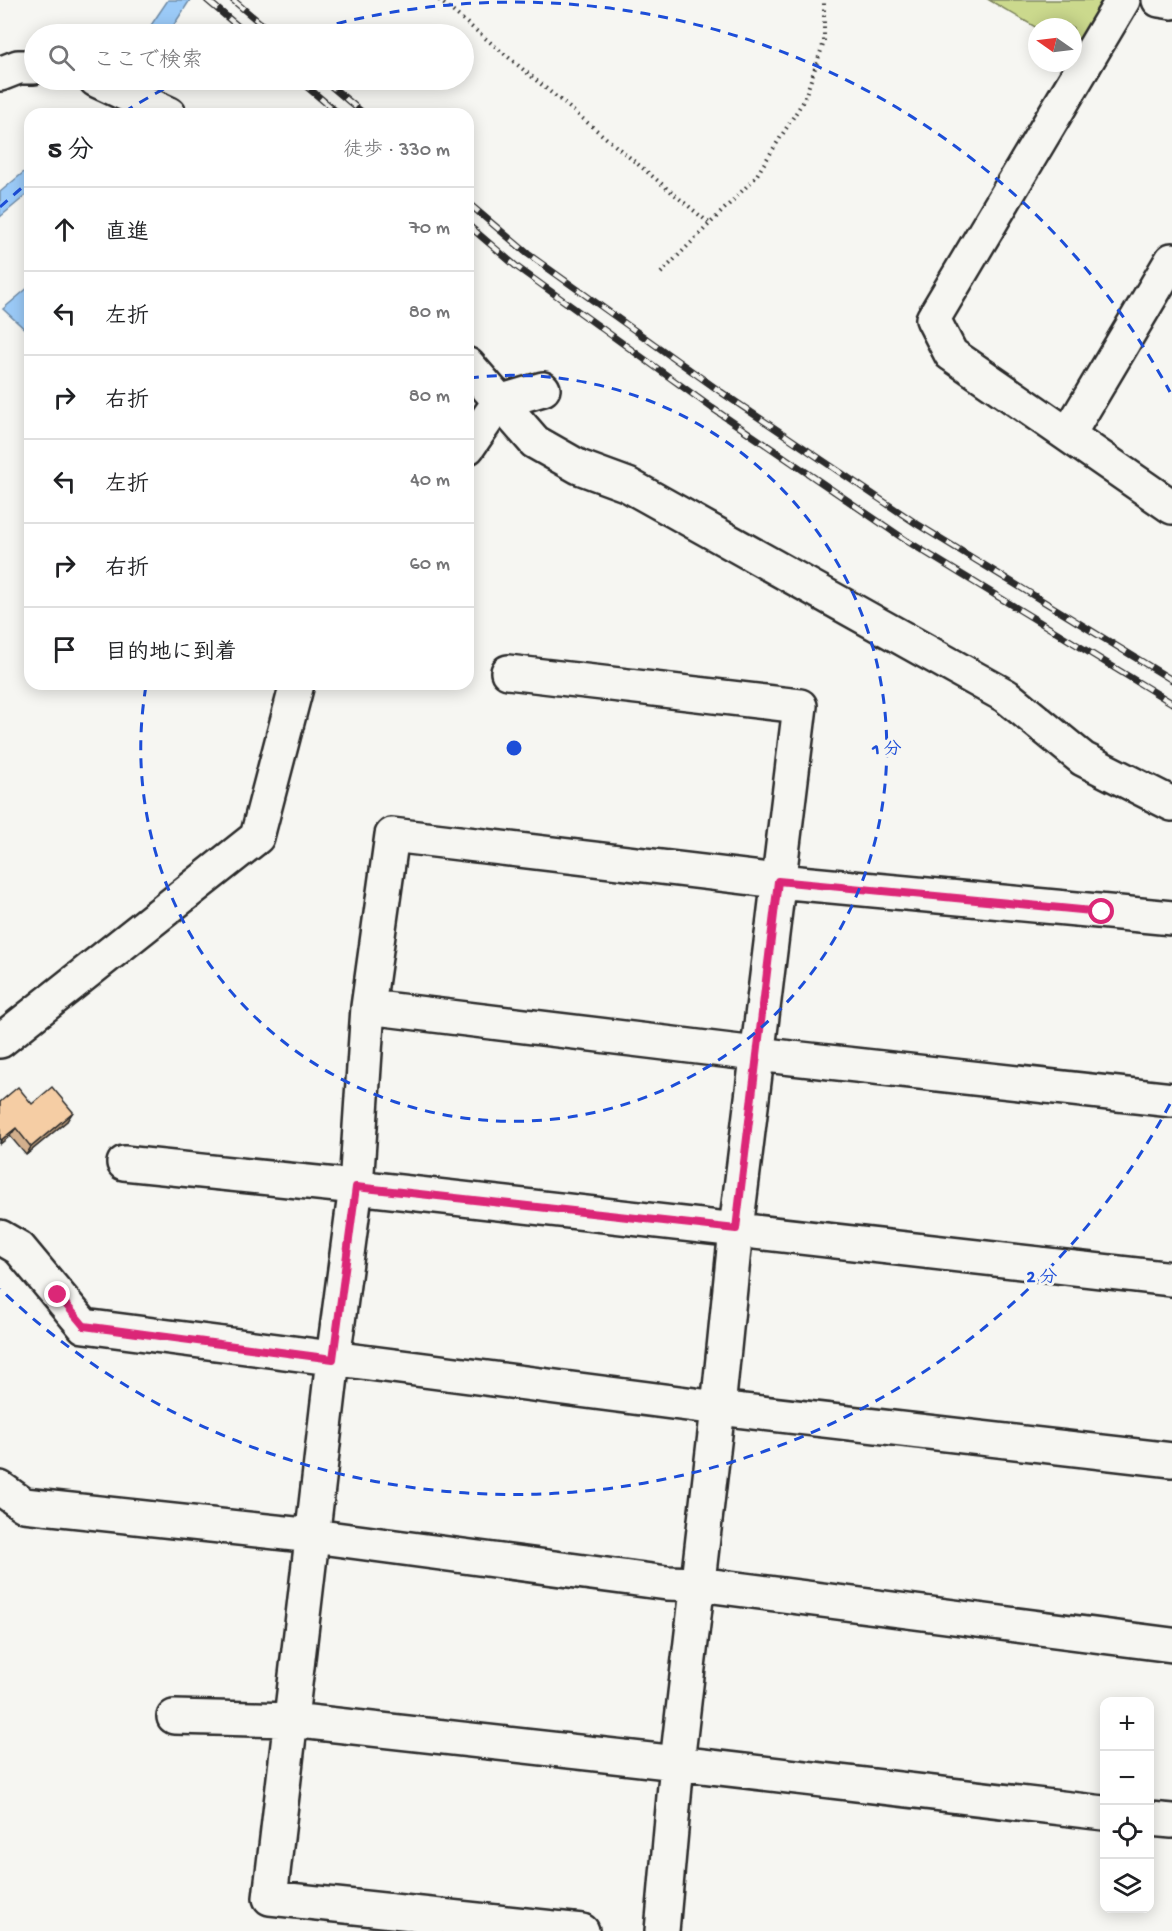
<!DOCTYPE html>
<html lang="ja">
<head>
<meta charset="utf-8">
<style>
	body { margin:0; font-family:"Gochi Hand","Klee One",sans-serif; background:#f6f6f6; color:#202124 }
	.controls { position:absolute; right:18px; bottom:18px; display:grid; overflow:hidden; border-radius:12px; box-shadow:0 3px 15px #0003 }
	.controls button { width:54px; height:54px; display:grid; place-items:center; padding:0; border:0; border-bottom:2px solid #e0e0e0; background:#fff; color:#202124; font:30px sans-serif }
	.compass { position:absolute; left:1028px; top:18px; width:54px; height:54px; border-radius:50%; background:#fff; box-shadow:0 3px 15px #0003; rotate:284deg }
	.stop { position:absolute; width:18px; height:18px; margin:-14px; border:4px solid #db2777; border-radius:50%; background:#fff }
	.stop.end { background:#db2777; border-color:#fff; box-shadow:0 2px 6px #0008 }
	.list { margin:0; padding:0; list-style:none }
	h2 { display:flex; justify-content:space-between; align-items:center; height:78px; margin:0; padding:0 24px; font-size:26px }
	h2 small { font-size:20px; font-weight:400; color:#757577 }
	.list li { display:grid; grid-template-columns:39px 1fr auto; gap:18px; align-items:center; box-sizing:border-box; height:84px; padding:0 24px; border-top:2px solid #e0e0e0 }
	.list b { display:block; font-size:22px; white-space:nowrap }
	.list em { font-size:20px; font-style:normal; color:#757577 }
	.icon { flex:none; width:33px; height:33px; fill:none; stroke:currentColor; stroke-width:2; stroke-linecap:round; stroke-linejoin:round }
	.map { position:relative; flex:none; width:1172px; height:1931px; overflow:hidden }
	.search { position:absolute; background:#fff; box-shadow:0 3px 15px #0003; left:24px; top:24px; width:450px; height:66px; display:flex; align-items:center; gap:15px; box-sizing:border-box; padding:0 21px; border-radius:33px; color:#757577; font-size:22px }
	.panel { position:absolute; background:#fff; box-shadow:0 3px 15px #0003; left:24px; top:108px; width:450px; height:582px; border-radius:18px }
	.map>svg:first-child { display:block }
	.green { fill:#cbd98d; stroke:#7b825c; stroke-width:1.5 }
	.water { fill:#9bcaf7; stroke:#6e8aa5; stroke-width:1.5 }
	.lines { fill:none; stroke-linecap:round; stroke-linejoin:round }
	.street-casing { stroke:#2b2b2b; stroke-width:38 }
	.path { stroke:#2b2b2b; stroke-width:4; stroke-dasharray:1.5 4.5; stroke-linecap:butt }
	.street { stroke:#f6f6f2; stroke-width:33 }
	.rail-casing { stroke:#2b2b2b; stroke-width:7 }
	.rail { stroke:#f6f6f2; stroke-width:4.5; stroke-dasharray:14; stroke-linecap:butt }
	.wall { fill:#d3b08d; stroke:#2b2b2b; stroke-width:1.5 }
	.shaded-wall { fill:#ac9073; stroke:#2b2b2b; stroke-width:1.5 }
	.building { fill:#f5cda4; stroke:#2b2b2b; stroke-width:1.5 }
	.route { stroke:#db2777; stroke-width:8 }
	.ring { fill:none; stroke:#1d4ed8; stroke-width:3; stroke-dasharray:10 8 }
	.centre { fill:#1d4ed8; stroke:#f6f6f2; stroke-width:3 }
	.ring-label { font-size:18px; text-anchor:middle; font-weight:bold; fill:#1d4ed8; stroke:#f6f6f2; stroke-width:6; stroke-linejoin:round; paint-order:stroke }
</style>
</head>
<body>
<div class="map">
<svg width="1172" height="1931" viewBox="0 0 1172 1931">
	<rect width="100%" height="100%" fill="#f6f6f2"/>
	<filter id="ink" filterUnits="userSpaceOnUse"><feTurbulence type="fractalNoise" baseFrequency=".0167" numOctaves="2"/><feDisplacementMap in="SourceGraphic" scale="12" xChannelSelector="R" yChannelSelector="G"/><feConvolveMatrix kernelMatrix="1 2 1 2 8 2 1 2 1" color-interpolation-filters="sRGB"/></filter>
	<g filter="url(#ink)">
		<!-- green -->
		<path class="green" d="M989,0H1107L1075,49L1073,48V27L1037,28Z"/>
		<!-- water -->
		<path class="water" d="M168,0H190L168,34H145Z
			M30,167V192L0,217V192Z
			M30,286V334L3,309Z"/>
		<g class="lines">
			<!-- street casing -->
			<g class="street-casing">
				<path id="street" d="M1123,0L933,319L951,354L1172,507
					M1159,0L1172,2
					M0,74L18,67H34
					M96,80L169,114
					M468,365L535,442L579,467L628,485L1006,696L1083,759L1172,804
					M1068,435L1172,260
					M468,447L499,402L543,389
					M508,672L800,706L736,1229L718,1408L677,1763L662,1931
					M368,1007L756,1054L1172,1100
					M0,1041L257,837L297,684
					M124,1163L356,1187L1172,1279
					M0,1237L19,1248L84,1326L718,1408L1172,1460
					M0,1488L24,1505L313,1536L667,1583L698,1584L1172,1645
					M174,1717L291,1720L677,1763L1104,1813
					M1150,1819L1172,1821
					M582,1931L270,1898L333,1359L356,1187L368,1007L392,835L778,881L1172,918"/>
			</g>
			<!-- path -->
			<path class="path" d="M439,0L709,223
				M661,273L755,178L804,100L824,42V0"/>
			<!-- street -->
			<use href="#street" class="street"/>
			<!-- rail casing -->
			<g class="rail-casing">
				<path id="rail" d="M207,0L247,34
					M233,0L273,34
					M299,80L339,114
					M324,80L364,114
					M468,203L528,254L721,392L917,524L1172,680
					M468,225L517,267L712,408L907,541L1172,703"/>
			</g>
			<!-- rail -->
			<use href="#rail" class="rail"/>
		</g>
		<!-- wall -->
		<path class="wall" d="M0,1102L32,1104L67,1121L26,1155L10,1136L0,1144Z"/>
		<!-- shaded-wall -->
		<path class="shaded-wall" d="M73,1112L67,1121L26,1155L31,1147Z
			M16,1128L10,1136L0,1144L1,1140Z"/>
		<!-- building -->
		<path class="building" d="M18,1087L32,1104L52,1087L73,1112L31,1147L16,1128L1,1140L0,1138V1102Z"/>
	</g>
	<g class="lines" filter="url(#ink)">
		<!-- route -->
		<path class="route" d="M58,1295L84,1326L333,1359L356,1187L736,1229L778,881L1102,912"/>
	</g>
	<!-- distance rings -->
	<g class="ring">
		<path d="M469 378A373 373 0 1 1 146 686"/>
		<path d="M1170 1104A746 746 0 0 1 0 1289M0 207A746 746 0 0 1 30 181M124 112A746 746 0 0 1 181 80M302 33A746 746 0 0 1 1170 392"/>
	</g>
	<circle cx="514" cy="748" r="9" class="centre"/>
	<g class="ring-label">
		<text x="887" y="754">1 分</text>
		<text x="1042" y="1282">2 分</text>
	</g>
</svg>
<div class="controls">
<button>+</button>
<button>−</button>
<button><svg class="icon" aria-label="locate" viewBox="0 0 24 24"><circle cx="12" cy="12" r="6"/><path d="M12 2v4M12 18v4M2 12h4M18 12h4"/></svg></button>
<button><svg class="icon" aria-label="layers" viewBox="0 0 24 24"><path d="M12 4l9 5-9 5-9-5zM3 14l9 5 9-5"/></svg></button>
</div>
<svg class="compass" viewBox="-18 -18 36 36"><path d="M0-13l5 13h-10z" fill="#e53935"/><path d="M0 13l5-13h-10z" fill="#757577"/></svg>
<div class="stop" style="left:1102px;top:912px"></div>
<div class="stop end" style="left:58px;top:1295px"></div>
<div class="search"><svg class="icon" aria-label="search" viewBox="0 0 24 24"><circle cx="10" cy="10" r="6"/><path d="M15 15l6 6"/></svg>ここで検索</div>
<section class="panel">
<h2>5 分<small>徒歩 · 330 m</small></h2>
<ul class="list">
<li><svg class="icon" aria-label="ahead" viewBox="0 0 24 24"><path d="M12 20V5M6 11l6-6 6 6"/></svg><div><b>直進</b></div><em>70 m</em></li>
<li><svg class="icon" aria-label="left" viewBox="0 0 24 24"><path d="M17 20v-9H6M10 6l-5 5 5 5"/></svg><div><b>左折</b></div><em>80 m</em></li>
<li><svg class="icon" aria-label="right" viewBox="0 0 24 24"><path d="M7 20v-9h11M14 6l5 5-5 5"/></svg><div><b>右折</b></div><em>80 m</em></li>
<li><svg class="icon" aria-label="left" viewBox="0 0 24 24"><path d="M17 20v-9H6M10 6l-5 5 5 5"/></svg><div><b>左折</b></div><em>40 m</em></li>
<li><svg class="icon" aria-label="right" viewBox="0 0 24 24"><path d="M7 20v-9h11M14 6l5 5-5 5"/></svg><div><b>右折</b></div><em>60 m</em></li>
<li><svg class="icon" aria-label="arrive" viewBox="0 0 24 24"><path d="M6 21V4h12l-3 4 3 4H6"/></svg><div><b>目的地に到着</b></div></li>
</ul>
</section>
</div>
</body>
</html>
